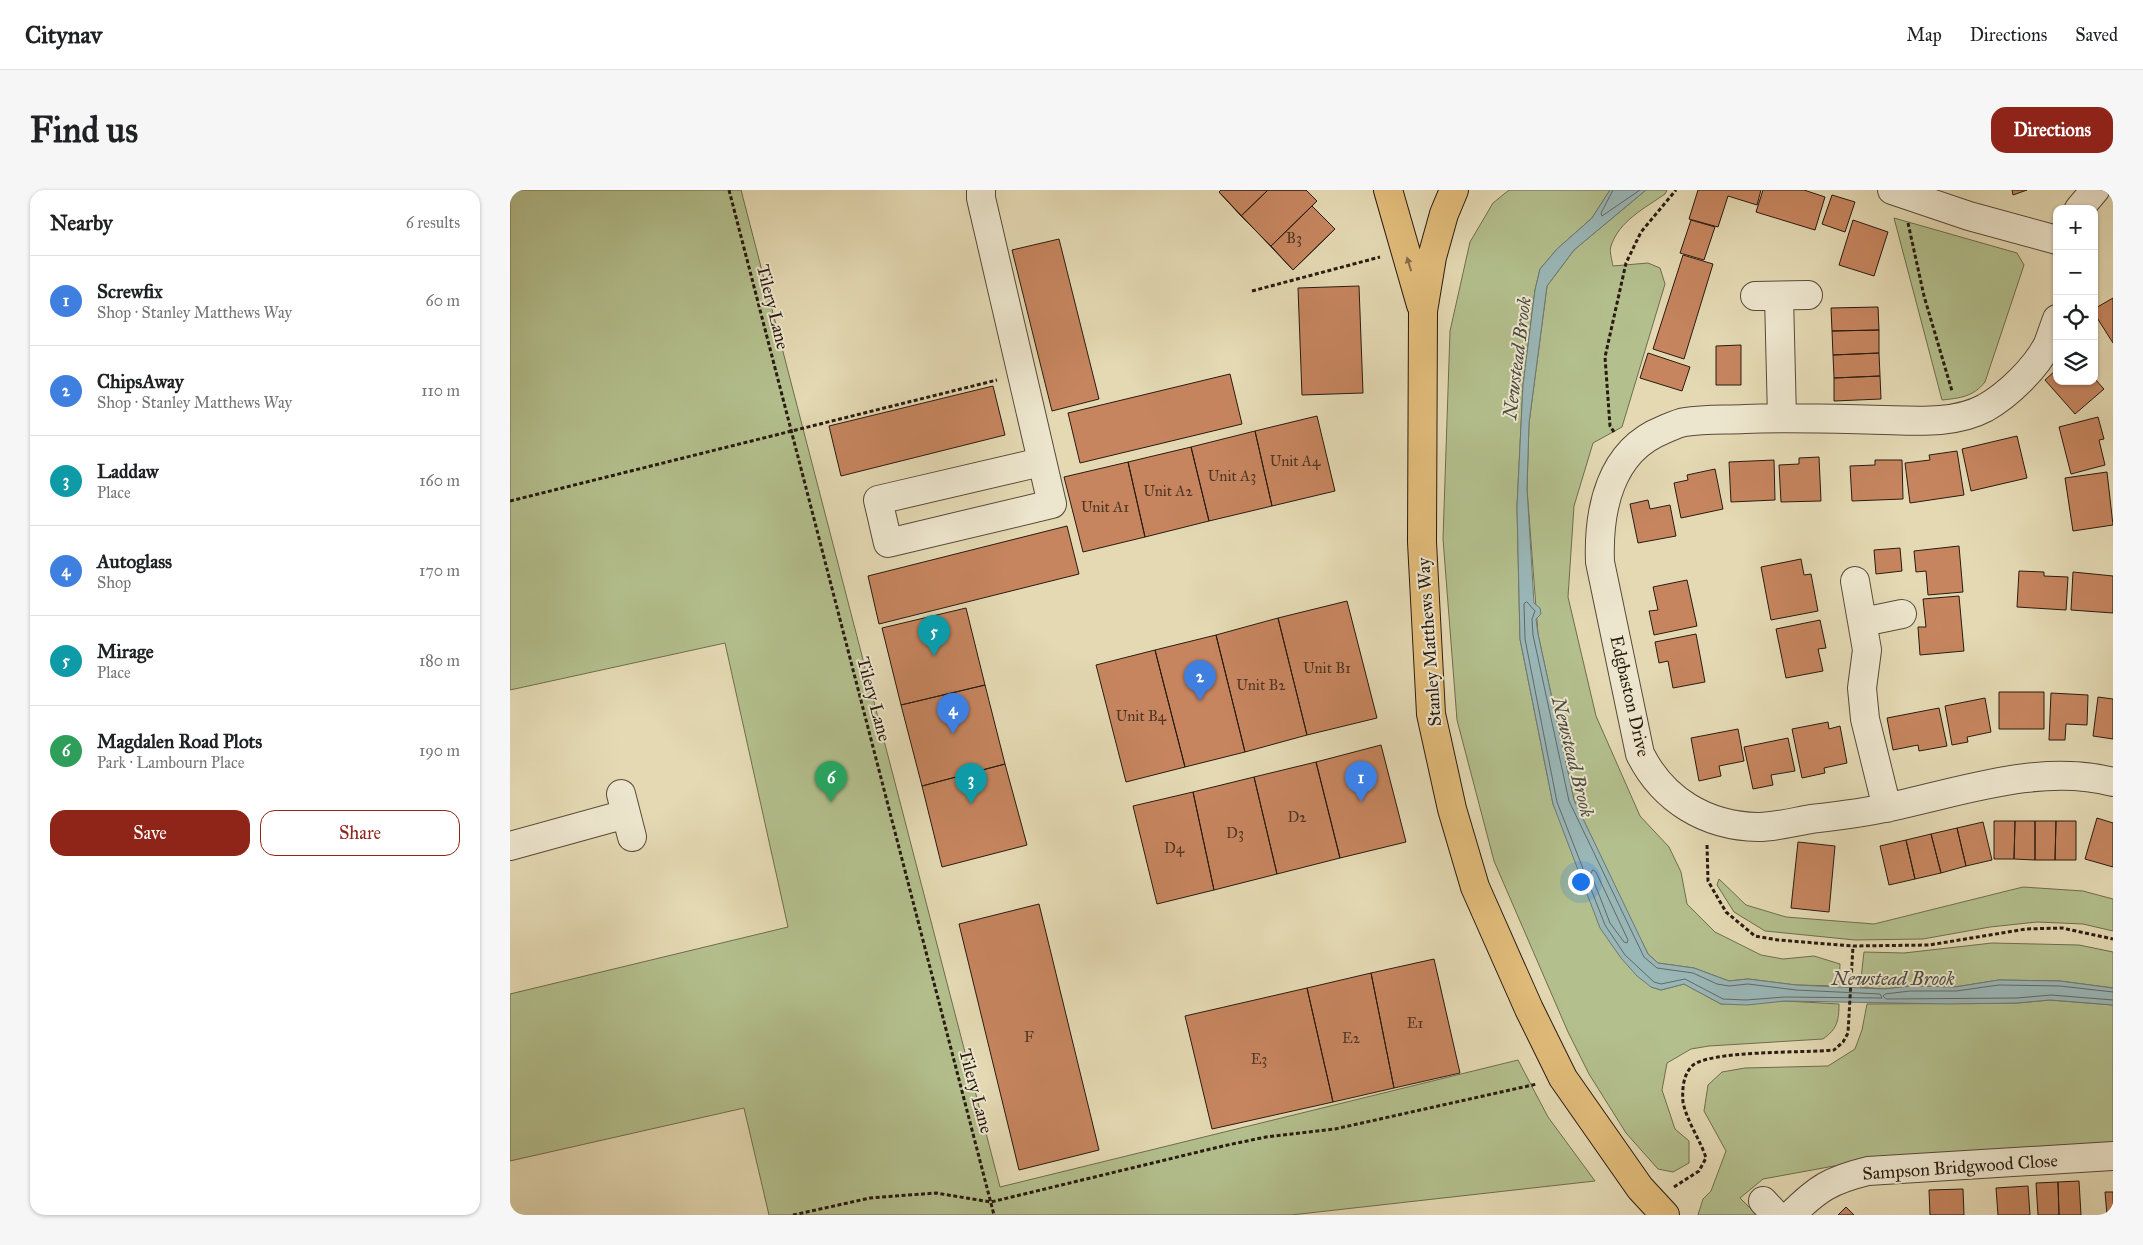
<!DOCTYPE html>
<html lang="en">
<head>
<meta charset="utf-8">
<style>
	body { margin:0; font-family:"IM FELL Great Primer",serif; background:#f6f6f6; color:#202124 }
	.controls { position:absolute; right:15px; top:15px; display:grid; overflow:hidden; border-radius:10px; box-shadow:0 1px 4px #0004 }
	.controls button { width:45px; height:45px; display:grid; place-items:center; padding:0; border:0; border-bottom:1px solid #e0e0e0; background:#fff; color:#202124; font:25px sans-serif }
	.you { position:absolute; left:1070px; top:691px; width:18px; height:18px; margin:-12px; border:4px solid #fff; border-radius:50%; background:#1a73e8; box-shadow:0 0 0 8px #1a73e833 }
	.badge { display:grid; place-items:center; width:32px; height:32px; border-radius:50%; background:#8f2418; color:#fff; font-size:16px; font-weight:700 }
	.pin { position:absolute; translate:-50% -41px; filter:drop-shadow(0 1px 2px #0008) }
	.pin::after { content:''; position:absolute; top:26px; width:18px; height:15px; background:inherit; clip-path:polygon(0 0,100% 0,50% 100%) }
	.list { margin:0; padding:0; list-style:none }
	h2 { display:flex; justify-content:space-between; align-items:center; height:65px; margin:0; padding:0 20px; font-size:21px }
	h2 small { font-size:16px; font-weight:400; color:#757577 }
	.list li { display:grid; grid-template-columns:32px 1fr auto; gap:15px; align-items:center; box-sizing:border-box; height:90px; padding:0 20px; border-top:1px solid #e0e0e0 }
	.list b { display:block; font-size:19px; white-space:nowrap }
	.list p { margin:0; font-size:16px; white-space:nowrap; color:#757577 }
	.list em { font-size:16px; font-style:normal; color:#757577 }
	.actions { display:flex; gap:10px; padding:15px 20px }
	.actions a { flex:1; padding:11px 0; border:1px solid #8f2418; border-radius:15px; text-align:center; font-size:18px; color:#8f2418 }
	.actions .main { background:#8f2418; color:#fff }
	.icon { flex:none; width:28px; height:28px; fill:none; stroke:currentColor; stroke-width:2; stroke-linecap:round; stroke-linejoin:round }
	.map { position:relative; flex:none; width:1603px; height:1025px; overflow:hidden; border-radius:15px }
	header { display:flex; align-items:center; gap:30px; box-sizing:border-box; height:70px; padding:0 25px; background:#fff; border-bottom:1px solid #e0e0e0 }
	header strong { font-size:24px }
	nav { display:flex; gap:28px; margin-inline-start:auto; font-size:18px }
	.intro { display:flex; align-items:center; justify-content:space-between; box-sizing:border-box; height:120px; padding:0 30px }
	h1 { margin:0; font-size:35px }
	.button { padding:12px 22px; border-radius:15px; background:#8f2418; color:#fff; font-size:18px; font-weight:700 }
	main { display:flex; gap:30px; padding:0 30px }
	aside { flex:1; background:#fff; border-radius:15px; box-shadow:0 1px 4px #0004 }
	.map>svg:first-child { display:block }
	.green { fill:#b3bf8d; stroke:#6e6d4e }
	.water { fill:#9ab7b8; stroke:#6d7975 }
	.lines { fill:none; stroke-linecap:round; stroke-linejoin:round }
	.shore { stroke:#626964; stroke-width:1 }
	.building { fill:#c6855f; stroke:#291b10 }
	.minor-casing { stroke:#584a39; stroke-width:30 }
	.major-casing { stroke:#291b10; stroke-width:30 }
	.path { stroke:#291b10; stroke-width:3; stroke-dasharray:4 2.5; stroke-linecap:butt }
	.minor { stroke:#ede6ce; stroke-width:28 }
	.major { stroke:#e2bc7a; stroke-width:28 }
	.oneway { fill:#866c45 }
	.labels { text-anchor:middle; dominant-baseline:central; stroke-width:4; stroke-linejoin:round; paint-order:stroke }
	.number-label { font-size:15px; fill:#503624 }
	.street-label { font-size:18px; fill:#291b10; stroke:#ede6ce }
	.water-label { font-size:19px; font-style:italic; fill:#4b4a42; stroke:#ede6ce }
</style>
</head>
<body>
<header>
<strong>Citynav</strong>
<nav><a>Map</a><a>Directions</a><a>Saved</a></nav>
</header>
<div class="intro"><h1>Find us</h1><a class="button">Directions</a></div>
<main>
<aside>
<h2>Nearby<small>6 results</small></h2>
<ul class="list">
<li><span class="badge" style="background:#3f7fe0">1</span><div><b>Screwfix</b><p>Shop · Stanley Matthews Way</p></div><em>60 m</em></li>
<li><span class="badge" style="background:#3f7fe0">2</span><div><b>ChipsAway</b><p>Shop · Stanley Matthews Way</p></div><em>110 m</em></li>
<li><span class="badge" style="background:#0f9aa8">3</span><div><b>Laddaw</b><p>Place</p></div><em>160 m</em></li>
<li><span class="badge" style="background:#3f7fe0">4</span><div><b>Autoglass</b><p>Shop</p></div><em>170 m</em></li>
<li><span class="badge" style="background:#0f9aa8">5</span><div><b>Mirage</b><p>Place</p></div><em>180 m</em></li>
<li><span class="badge" style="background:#2e9e5b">6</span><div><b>Magdalen Road Plots</b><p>Park · Lambourn Place</p></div><em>190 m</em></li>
</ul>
<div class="actions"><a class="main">Save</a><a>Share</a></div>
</aside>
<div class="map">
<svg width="1603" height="1025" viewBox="0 0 1603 1025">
	<rect width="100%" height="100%" fill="#e4d9b3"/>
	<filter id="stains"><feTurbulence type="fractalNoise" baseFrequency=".004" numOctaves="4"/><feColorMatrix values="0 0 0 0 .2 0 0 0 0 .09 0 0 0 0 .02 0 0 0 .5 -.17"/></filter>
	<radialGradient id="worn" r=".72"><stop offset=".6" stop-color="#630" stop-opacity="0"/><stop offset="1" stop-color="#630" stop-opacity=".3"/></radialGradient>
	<!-- green -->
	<path class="green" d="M0,0H231L490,997L1008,870L1038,927L1085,991L781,1025H259L234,918L0,971V804L278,737L215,453L0,500Z
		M999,0H1100L1082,28L1047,59L1030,79L1025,100L1013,195L1007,316L1010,449L1043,614L1141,797L1151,800L1174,794L1211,814L1275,811L1329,814C1329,831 1327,839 1313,849L1199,856L1181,859L1157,873L1152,900L1165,939L1179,951V973L1163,982L1148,979L1116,943L1079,884L1058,842L984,671L947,530L933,349L940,141L960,52L983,13Z
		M1136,0H1157L1155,4C1135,18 1109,31 1101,56C1099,61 1102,70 1103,76L1138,73L1150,78L1155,94L1112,237L1083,253L1064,316L1058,407L1086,526L1130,626L1159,657L1171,682L1177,714L1205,742L1251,765L1273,769L1304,766L1330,774L1329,796L1286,795L1238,789L1219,791L1184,778L1148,773L1138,764L1120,729L1064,610L1028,444L1017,299L1019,233L1037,96L1064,60Z
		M1384,28L1507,63L1514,75L1475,192C1463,207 1450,208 1432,210Z
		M1209,689L1236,715L1276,727L1364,734L1513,697L1573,701L1603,709V741L1573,734L1527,732L1480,737L1413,749L1345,750L1255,741L1224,722L1207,695Z
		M1482,753L1569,755L1603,762V798L1550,791L1489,790L1445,797L1400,796L1374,799L1350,797L1354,762L1394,763Z
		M1540,810L1603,815V957L1335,974L1253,989L1230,1008L1247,1025H1188L1193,1009L1201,1001L1216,961L1194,921L1198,895L1212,882L1235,878L1318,876L1345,859L1352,840L1357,814L1507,813Z"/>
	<!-- water -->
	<path class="water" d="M1100,0H1136L1064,60L1037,96L1019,233L1017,299L1024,413L1030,418L1031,424L1026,429L1028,444L1064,610L1138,764L1148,773L1184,778L1219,791L1238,789L1286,795L1374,799L1400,796L1445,797L1489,790L1550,791L1603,798V815L1540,810L1507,813L1438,814L1275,811L1237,815L1211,814L1174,794L1151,800L1141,797L1127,786L1111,768L1090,738L1043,614L1010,449L1007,316L1013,195L1025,100L1030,79L1047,59L1082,28Z"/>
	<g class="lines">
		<!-- shore -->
		<path class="shore" d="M1103,0L1091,23L1092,26L1130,0
			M1017,412L1025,421L1022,429L1023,445L1059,611L1134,767L1147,778L1183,783L1207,794L1219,796L1238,794L1286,800L1370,804L1372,808L1275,807L1236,810L1213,809L1175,789L1151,794L1144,792L1115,765L1095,735L1047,612L1015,449L1014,414Z
			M1083,680L1086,682L1118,750L1117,753L1114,752L1100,733L1081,684Z
			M1603,802L1550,796L1489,795L1446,801H1400L1375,804L1373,806L1376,809L1507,808L1541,805L1603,810"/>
	</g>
	<!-- building -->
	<path class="building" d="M711,0H796L807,11L802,16L825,39L783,80L709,2Z
		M711,0H758L731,26L709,2Z
		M758,0H796L807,11L761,56L731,26Z
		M1188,0H1251L1247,15L1218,6L1208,37L1179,29Z
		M1253,0H1294L1315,7L1305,40L1246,22Z
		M1502,0H1517L1503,5Z
		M1322,5L1345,12L1335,42L1312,34Z
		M802,16L825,39L783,80L761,56Z
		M1181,30L1205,37L1194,70L1170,63Z
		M1343,30L1378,42L1364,86L1329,75Z
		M549,49L589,209L542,221L502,60Z
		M1173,65L1203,74L1174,169L1143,159Z
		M849,96L853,203L792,205L788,98Z
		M1603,108V153L1584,123V119Z
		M1368,117L1369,140L1322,141L1321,118Z
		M1369,140V163L1323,165L1322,141Z
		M1231,155V195H1206V156Z
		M1138,163L1180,177L1172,201L1130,188Z
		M1369,163L1370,186L1324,188L1323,165Z
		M1547,179V191H1584V188L1594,199L1565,224L1535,190Z
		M720,184L732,234L570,273L558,223Z
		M1370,186L1371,209L1324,211V188Z
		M483,196L495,245L331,286L319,236Z
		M807,226L825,301L762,316L745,241Z
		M1588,227L1594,249L1589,250L1595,275L1561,284L1549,237Z
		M745,241L762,316L699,331L681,257Z
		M1507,246L1517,288L1461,301L1452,259Z
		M681,257L699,331L635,347L618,272Z
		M1447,261L1454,305L1400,313L1395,273L1420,270L1419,265Z
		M1309,267L1311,311L1271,312L1269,275L1289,274V268Z
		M1264,270L1265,310L1221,312L1219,272Z
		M1365,270H1392L1393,309L1342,311L1340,276L1365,275Z
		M618,272L635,347L573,362L554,287Z
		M1205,279L1213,319L1171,328L1164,293L1178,290L1177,285Z
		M1597,282L1603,335L1563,341L1555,288Z
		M1138,310L1140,319L1160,315L1166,346L1128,353L1120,314Z
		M557,336L569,384L369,434L358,386Z
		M1449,356L1453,402L1418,405L1416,381L1406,382L1404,361Z
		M1390,358L1392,381L1366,384L1364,360Z
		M1291,369L1294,385L1301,384L1308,421L1261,430L1251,377Z
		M1509,381L1534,382V386L1558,387L1556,420L1507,417Z
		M1563,382L1603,386V423L1561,420Z
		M1177,390L1187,436L1144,445L1139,421L1148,420L1143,397Z
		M1449,406L1454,461L1410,465L1408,437H1416L1413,409Z
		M837,411L867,528L797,545L768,428Z
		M456,418L475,495L391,515L372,438Z
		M768,428L797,545L735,562L706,445Z
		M1310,430L1316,458L1308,459L1313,481L1276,488L1266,439Z
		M1186,444L1195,492L1163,498L1158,471L1149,473L1145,452Z
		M706,445L735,562L675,577L645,460Z
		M645,460L675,577L616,592L586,475Z
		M475,495L495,574L412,596L391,515Z
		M1489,502H1534V539H1489Z
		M1541,503L1578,505L1577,535L1556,534L1555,550H1539Z
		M1588,507L1603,509V549L1583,546Z
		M1475,508L1481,542L1457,547L1458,552L1442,555L1435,516Z
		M1429,518L1437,556L1409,561L1408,555L1383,560L1377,528Z
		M1318,532L1319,539L1330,536L1337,573L1314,578L1315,583L1292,588L1282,539Z
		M1228,539L1234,571L1209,576L1211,586L1189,591L1181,548Z
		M1278,548L1285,581L1261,585L1263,595L1243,599L1234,557Z
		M871,555L896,652L830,668L806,572Z
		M806,572L830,668L767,684L744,587Z
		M495,574L517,655L432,677L412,596Z
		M744,587L767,684L704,700L683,602Z
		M683,602L704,700L647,714L623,616Z
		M1587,628L1603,633V677L1575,669Z
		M1484,631H1505L1504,669H1484Z
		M1505,631H1525V670L1504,669Z
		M1525,631H1546L1545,670H1525Z
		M1546,631H1566V670H1545Z
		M1473,632L1482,670L1456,676L1447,638Z
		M1447,638L1456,676L1431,683L1421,644Z
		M1421,644L1431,683L1405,689L1396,650Z
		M1396,650L1405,689L1379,695L1370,656Z
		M1288,652L1325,656L1319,722L1281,718Z
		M529,714L589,960L509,980L449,734Z
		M924,769L950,883L884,898L861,783Z
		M861,783L884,898L823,912L797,798Z
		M797,798L823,912L702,939L675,826Z
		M1569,991L1571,1025H1549L1548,992Z
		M1548,992L1549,1025H1528L1526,993Z
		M1518,996L1520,1025H1488L1486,998Z
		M1453,999L1454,1025H1420L1419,1000Z
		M1595,1002H1603V1025H1597Z
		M1336,1017L1344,1025H1328Z"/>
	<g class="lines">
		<!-- minor casing -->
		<g class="minor-casing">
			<path id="minor" d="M471,0V8L542,314L378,353L368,310L531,272
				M1382,0L1459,26L1547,50
				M1569,19L1585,0
				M1245,106L1298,105
				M1269,106L1272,228
				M1547,129C1544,137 1541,146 1538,154C1526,178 1498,205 1475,218C1445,234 1407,231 1375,230C1328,229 1282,227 1235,229C1215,230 1194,229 1175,232C1168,233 1160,237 1153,240C1100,261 1088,320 1090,372L1130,564C1153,610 1196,636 1248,637C1265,637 1284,632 1301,629C1327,626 1354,623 1379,617C1451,602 1530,573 1603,592
				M1345,391L1357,460L1352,498L1355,529L1377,618
				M1353,432L1392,424
				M111,604L122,647
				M0,656L116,624
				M1253,1011L1266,1025
				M1281,1025C1308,998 1321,990 1358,981L1603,966"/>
		</g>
		<!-- major casing -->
		<g class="major-casing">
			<path id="major" d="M878,0L911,115
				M944,0L934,24L922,67L913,121L912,352L921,524L942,619L965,697L1019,819L1053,888L1130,998L1155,1025"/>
		</g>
		<!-- path -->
		<path class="path" d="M219,0L484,1025
			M1398,33L1414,106L1442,201
			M742,101L870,67
			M1104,242L1100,236L1095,167L1116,73L1131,42L1166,0
			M0,311L487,190
			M1197,655L1198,691L1216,722L1245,746L1268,750L1343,756L1419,755L1516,739L1552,738L1603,749
			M1164,997L1189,981L1196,968C1190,949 1177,932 1173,912C1172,900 1173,885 1182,876C1198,860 1297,863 1324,860L1333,852L1338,843L1343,756
			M283,1025L360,1008L426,1003L481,1012L713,956L756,947L825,939L1027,894"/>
		<!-- minor -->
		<use href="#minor" class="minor"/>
		<!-- major -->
		<use href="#major" class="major"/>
	</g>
	<!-- one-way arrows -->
	<defs><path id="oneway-solid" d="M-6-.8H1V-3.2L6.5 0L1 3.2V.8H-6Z" transform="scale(1.25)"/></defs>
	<use class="oneway" href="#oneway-solid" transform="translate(899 74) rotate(-107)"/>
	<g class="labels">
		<!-- number labels -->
		<g class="number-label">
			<text x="784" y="48">B3</text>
			<text x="785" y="271">Unit A4</text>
			<text x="722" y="286">Unit A3</text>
			<text x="658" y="301">Unit A2</text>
			<text x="595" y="317">Unit A1</text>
			<text x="817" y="478">Unit B1</text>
			<text x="751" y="495">Unit B2</text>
			<text x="631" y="526">Unit B4</text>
			<text x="787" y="627">D2</text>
			<text x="725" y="643">D3</text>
			<text x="664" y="658">D4</text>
			<text x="905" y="833">E1</text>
			<text x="519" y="847">F</text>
			<text x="841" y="848">E2</text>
			<text x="749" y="869">E3</text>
		</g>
		<!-- street labels -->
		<g class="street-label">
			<text transform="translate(263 117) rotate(76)">Tilery Lane</text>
			<text transform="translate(919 452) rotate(-94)">Stanley Matthews Way</text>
			<text transform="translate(1120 506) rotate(77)">Edgbaston Drive</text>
			<text transform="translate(364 509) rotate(75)">Tilery Lane</text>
			<text transform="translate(466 901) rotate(75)">Tilery Lane</text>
			<text transform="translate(1450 977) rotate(-4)">Sampson Bridgwood Close</text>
		</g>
		<!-- water labels -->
		<g class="water-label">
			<text transform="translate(1007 168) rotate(-83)">Newstead Brook</text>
			<text transform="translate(1063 567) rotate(76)">Newstead Brook</text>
			<text x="1383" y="788">Newstead Brook</text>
		</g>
	</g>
	<rect width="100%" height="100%" filter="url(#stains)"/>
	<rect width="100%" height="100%" fill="url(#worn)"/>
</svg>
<div class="controls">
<button>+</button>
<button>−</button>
<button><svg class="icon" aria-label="locate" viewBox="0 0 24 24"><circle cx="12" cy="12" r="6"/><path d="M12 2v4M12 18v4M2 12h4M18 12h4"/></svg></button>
<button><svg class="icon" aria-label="layers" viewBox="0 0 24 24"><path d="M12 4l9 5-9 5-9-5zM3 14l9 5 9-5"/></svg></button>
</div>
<div class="you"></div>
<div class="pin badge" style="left:851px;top:612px;background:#3f7fe0">1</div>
<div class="pin badge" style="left:690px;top:511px;background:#3f7fe0">2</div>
<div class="pin badge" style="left:461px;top:614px;background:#0f9aa8">3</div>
<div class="pin badge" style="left:443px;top:544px;background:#3f7fe0">4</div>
<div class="pin badge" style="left:424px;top:466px;background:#0f9aa8">5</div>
<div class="pin badge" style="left:321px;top:612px;background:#2e9e5b">6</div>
</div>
</main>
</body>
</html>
